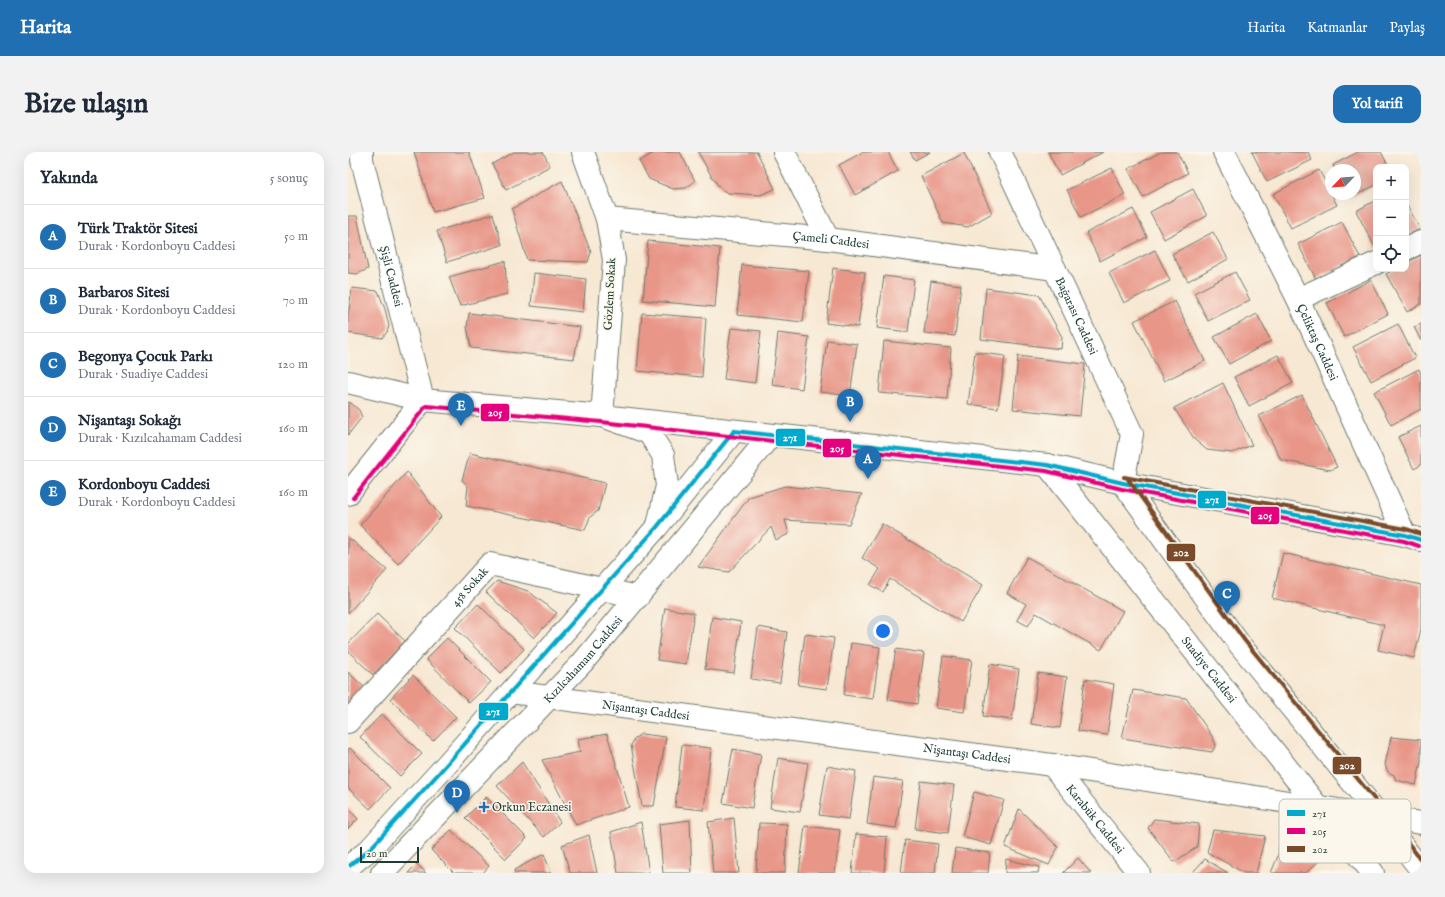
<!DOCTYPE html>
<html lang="tr">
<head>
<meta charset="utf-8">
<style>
	body { margin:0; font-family:"IM FELL English",serif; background:#f2f2f3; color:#1f2937 }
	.controls { position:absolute; right:12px; top:12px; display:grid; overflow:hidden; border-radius:8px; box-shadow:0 4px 16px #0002 }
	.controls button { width:36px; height:36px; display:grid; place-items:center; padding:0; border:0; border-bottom:1px solid #e0e1e3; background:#fff; color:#1f2937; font:20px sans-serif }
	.compass { position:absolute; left:977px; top:12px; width:36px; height:36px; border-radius:50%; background:#fff; box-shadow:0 4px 16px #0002; rotate:245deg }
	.scale { position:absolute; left:12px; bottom:10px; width:59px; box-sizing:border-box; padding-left:4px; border:2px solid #1f3d34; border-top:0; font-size:11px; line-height:14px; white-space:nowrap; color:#1f3d34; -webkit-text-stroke:3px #fbf7ec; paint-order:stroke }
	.you { position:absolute; left:535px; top:479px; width:14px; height:14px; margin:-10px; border:3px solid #fff; border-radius:50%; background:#1a73e8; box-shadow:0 0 0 6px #1a73e833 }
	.badge { display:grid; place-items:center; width:26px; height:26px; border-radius:50%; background:#1f6fb2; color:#fff; font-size:13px; font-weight:700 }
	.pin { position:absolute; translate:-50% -33px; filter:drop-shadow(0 1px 2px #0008) }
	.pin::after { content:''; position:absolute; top:21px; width:14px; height:12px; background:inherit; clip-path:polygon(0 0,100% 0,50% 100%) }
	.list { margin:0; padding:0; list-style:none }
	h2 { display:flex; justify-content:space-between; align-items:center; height:52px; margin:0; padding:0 16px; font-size:17px }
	h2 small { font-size:13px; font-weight:400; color:#747a83 }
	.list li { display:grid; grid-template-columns:26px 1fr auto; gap:12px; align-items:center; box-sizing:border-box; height:64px; padding:0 16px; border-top:1px solid #e0e1e3 }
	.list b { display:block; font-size:15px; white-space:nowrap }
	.list p { margin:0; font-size:13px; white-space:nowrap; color:#747a83 }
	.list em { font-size:13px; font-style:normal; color:#747a83 }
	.icon { flex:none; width:22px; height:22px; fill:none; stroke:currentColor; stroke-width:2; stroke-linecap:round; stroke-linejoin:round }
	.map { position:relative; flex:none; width:1073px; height:721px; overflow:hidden; border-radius:12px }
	header { display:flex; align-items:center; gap:24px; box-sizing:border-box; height:56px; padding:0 20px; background:#1f6fb2; color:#fff }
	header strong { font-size:19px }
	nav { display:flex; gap:22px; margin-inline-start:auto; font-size:14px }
	.intro { display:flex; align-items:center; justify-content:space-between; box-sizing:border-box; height:96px; padding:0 24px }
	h1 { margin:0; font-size:28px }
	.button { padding:10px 18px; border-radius:12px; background:#1f6fb2; color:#fff; font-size:14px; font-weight:700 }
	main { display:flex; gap:24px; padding:0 24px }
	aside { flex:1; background:#fff; border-radius:12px; box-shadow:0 4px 16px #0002 }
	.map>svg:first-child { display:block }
	.building { fill:#e89688 }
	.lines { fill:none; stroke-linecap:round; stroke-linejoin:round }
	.minor-casing { stroke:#6b796c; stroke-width:24 }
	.major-casing { stroke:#6b796c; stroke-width:24 }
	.minor { stroke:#fff; stroke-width:22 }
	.major { stroke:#fff; stroke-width:22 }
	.bus-1-casing { stroke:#fbf7ec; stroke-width:7 }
	.bus-2-casing { stroke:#fbf7ec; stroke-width:7 }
	.bus-3-casing { stroke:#fbf7ec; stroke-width:7 }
	.bus-1 { stroke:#00a9ce; stroke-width:4 }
	.bus-2 { stroke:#e5007d; stroke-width:4 }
	.bus-3 { stroke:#7a4b2a; stroke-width:4 }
	.poi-dot { fill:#1f6fb2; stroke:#fbf7ec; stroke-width:1.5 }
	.labels { text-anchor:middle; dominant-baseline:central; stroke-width:3; stroke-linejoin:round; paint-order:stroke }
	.street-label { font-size:12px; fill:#1f3d34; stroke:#fbf7ec }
	.poi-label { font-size:12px; fill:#1f3d34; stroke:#fbf7ec; text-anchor:start }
	.key { fill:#fbf7ec; stroke:#b9bfb5; stroke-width:1 }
	.key-label { font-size:11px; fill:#1f3d34 }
	.line-badge { stroke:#fbf7ec; stroke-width:1.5 }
	.badge-label { font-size:11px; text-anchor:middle; font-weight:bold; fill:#fff }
</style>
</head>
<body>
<header>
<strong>Harita</strong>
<nav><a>Harita</a><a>Katmanlar</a><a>Paylaş</a></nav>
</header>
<div class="intro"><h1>Bize ulaşın</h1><a class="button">Yol tarifi</a></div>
<main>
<aside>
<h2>Yakında<small>5 sonuç</small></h2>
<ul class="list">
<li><span class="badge">A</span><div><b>Türk Traktör Sitesi</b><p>Durak · Kordonboyu Caddesi</p></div><em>50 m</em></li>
<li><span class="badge">B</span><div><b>Barbaros Sitesi</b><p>Durak · Kordonboyu Caddesi</p></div><em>70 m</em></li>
<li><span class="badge">C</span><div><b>Begonya Çocuk Parkı</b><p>Durak · Suadiye Caddesi</p></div><em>120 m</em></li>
<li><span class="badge">D</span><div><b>Nişantaşı Sokağı</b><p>Durak · Kızılcahamam Caddesi</p></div><em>160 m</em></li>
<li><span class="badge">E</span><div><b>Kordonboyu Caddesi</b><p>Durak · Kordonboyu Caddesi</p></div><em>160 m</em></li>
</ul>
</aside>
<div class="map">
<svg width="1073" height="721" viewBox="0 0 1073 721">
	<rect width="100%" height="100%" fill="#fbf7ec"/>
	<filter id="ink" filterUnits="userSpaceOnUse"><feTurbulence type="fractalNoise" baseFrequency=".025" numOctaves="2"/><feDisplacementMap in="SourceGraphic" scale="8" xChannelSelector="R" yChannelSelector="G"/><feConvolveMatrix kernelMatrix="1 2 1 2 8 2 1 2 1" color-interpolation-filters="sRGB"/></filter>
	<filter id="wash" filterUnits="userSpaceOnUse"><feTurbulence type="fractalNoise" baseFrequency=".012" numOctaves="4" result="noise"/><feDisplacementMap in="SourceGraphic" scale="16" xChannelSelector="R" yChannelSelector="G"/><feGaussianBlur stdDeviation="0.9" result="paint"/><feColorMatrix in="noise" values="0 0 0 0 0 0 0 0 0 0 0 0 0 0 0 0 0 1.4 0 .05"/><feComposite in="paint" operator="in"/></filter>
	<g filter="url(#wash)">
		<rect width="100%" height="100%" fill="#f7e8d3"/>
		<g id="blocks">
			<!-- building -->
			<path class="building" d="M66,0H121L137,46L85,60Z
				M166,0H195L202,14L158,38L144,12Z
				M308,0H332L347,29L338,36L325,37L301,27L291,9Z
				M350,0H409L427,37L412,43L380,41L373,37L364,25Z
				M515,0H540L550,19L507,43L491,13Z
				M562,0H582L567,8Z
				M700,0H755L712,23Z
				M813,0H829L840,21L795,45L780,17Z
				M904,0H960L964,8L919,30Z
				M1010,0H1033L1041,15H1028V33L1002,46L1000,42H1007V18H987L985,13Z
				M616,1L644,61L620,75L595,71L573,24Z
				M764,16L777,43L733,65L719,38Z
				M971,18L989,53L943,76L925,42Z
				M214,29L243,100L240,110L179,108L164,57Z
				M845,37L859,64L816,87L802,60Z
				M1028,48V97L1008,59Z
				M1058,51L1072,77L1058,84Z
				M785,57L799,85L752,109L738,81Z
				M145,62L154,93L99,110L89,79Z
				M0,64H9L20,117L9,122L0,121Z
				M994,70L1012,105L968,127L950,92Z
				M865,80L880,107L840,129L824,102Z
				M300,89L372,96L367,155L295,148Z
				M807,98L822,129L776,151L761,121Z
				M1073,103V152L1059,160L1038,122L1047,117H1058V111Z
				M157,109L159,142L112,154L101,125Z
				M394,113L461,119L455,170L389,163Z
				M485,116L517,120L510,175L478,171Z
				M887,120L902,148L860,169L846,141Z
				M186,121L238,127L235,160L183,154Z
				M536,124L566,128L560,180L529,176Z
				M1023,128L1040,162L996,185L979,151Z
				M583,129L613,133L607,184L576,181Z
				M4,136L30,139L37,157L41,174L39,180L34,186L0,181V165Z
				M638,136L691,143L714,185L713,197L633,187Z
				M827,149L857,209L816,229L786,169Z
				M121,161L232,175L226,207L123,196L119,175Z
				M294,161L358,166L354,225L289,219Z
				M909,162L923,189L881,212L866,185Z
				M1050,172L1067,206L1023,229L1005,195Z
				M1073,172V189L1066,175Z
				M383,176L413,179L407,231L376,227Z
				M430,181L461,185L454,237L424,233Z
				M479,188L509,192L502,244L472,240Z
				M536,189L603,196L599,247L531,241Z
				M627,200L657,204L650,256L620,252Z
				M930,203L945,231L901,254L886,225Z
				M670,204L737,212L732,264L665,257Z
				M1071,217L1073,222V257L1043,273L1026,240Z
				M875,231L904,293L884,301L859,298L847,288L826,256Z
				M954,243L989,315L982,318L933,308L911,264Z
				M0,250L3,251L11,258L14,265L0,283Z
				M1073,274V313L1066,317L1050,285Z
				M122,301L257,331L250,359L242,365L237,378L118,354L120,334L114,328Z
				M59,320L93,365L50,412L12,373Z
				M437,334L514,342L501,372L437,368L441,382L428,388L423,375L381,420L350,415L401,345Z
				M534,372L635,433L613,470L542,427L535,440L522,433L532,417L514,406Z
				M0,385L39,418L0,461Z
				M935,401L1073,433V477L1066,506L1030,498L1036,473L924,446Z
				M679,405L775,459L753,498L688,461L680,474L669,468L678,452L659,441Z
				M149,429L180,439L209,461L186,486L138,440Z
				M130,452L176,497L153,521L107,476Z
				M317,456L346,461L338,512L309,508Z
				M29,462L57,489L25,523L0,499V492Z
				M364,465L393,470L386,521L357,517Z
				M410,475L439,480L432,531L403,527Z
				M457,482L486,486L479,537L450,533Z
				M99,486L143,530L121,551L78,507Z
				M503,491L532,495L525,547L496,543Z
				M548,497L576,501L569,552L540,548Z
				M595,504L624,508L616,560L588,556Z
				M642,512L671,517L664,568L635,564Z
				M0,520L18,537L0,556Z
				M690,521L719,525L712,576L683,572Z
				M65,523L108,565L85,589L42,547Z
				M737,527L766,532L759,583L730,579Z
				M785,538L838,546L864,584L868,593L864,600L774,586Z
				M34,562L74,602L52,624L12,585Z
				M259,582L281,655L228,673L194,608L232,600L230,587Z
				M293,582L318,585L306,654H294L283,593L287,586Z
				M1043,585L1073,588V610L1068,633L1048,628L1046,623L1040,620L1037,613Z
				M334,593L363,596L356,658L327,655Z
				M2,596L42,636L22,657L0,636V597Z
				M385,597L413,602L404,656L375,651Z
				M430,606L460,611L452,660L422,656Z
				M174,610L212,670L196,685L149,634Z
				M479,614L508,619L501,667L471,663Z
				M525,625L555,629L548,676L519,672Z
				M573,629L606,633L600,681L567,677Z
				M626,640L656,648L643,693L614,685Z
				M138,645L179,686L158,707L117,666Z
				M0,656L10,667L0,677Z
				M671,657L710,695L701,713L657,695Z
				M386,666L391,721H365L360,670Z
				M806,667L851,672L849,695L826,710L800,676Z
				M342,668L344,721H315L311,672Z
				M293,670L301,721H270L263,680Z
				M411,671L439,672L437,721H408Z
				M457,674L492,678L487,721H451Z
				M103,678L141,714L135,721H106L83,698Z
				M865,678L917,684L908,721H896L859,700Z
				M508,682L539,685L536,721H504Z
				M241,683L249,721H222L214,693Z
				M557,688L590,692L587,721H553Z
				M932,690L953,694L970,710L958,721H923L930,704Z
				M607,696L642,701L640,721H604Z
				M196,702L203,721H167L166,718Z
				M730,706L743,721H715Z
				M658,707L691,715L690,721H657Z
				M857,707L880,721H844Z
				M69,712L78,721H60Z"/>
		</g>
	</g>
	<g filter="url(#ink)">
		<use href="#blocks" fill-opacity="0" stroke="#6b796c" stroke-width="1"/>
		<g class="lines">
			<!-- minor casing -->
			<g class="minor-casing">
				<g id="minor">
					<path id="s1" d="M14,0V8L75,248"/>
					<path d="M235,0L259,67L266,108L254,264"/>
					<path d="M436,0L480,87"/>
					<path id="s2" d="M652,0L784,282L775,331"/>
					<path id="s3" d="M876,0L950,147L1057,383"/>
					<path id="s4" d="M259,67L480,87L707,117"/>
					<path d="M1058,97L1073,90"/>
					<path d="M950,147L1028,111"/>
					<path d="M0,230L75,248L254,264L699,313L775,331L1057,383L1073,388"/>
					<path d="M0,342L75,248"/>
					<path id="s5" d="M163,540L704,613L1073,671"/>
					<path id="s6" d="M0,570L142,412L290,445"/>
					<path id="s7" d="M704,613L791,721"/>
				</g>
			</g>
			<!-- major casing -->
			<g class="major-casing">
				<g id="major">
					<path d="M254,264L301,281L315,303L319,334L311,369"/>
					<path id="s8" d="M699,313L970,655L1025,721"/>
					<path d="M775,331L892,493L1031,663L1073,718"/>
					<path d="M0,715L21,698L91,621L309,375L386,279"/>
					<path id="s9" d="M34,721L235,510L423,283"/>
				</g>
			</g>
			<!-- minor -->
			<use href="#minor" class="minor"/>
			<!-- major -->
			<use href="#major" class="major"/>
			<!-- bus-1 casing -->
			<g class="bus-1-casing">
				<path id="bus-1" d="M0,715L21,698L91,621L309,375L386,279L699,313L775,331L1057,383L1073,388"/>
			</g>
			<!-- bus-2 casing -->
			<g class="bus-2-casing">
				<path id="bus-2" d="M5,346L78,254L253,270L698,319L774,337L1056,389L1071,394"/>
			</g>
			<!-- bus-3 casing -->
			<g class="bus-3-casing">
				<path id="bus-3" d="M776,325L1058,377L1073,382
					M780,327L897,489L1036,659L1073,708"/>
			</g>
			<!-- bus-1 -->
			<use href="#bus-1" class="bus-1"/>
			<!-- bus-2 -->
			<use href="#bus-2" class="bus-2"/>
			<!-- bus-3 -->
			<use href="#bus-3" class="bus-3"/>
		</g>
	</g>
	<!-- markers -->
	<path class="poi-dot" d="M134 649h4v4h4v4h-4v4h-4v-4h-4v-4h4z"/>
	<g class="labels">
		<!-- street labels -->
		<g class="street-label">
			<text stroke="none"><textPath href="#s4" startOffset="225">Çameli Caddesi</textPath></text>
			<text stroke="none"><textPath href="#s1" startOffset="128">Şişli Caddesi</textPath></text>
			<text transform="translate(262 142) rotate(-87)">Gözlem Sokak</text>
			<text stroke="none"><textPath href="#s2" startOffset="181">Bağarası Caddesi</textPath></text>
			<text stroke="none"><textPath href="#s3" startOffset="212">Çeliktaş Caddesi</textPath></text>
			<text stroke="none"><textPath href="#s6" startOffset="182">458 Sokak</textPath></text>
			<text stroke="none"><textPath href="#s9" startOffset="293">Kızılcahamam Caddesi</textPath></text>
			<text stroke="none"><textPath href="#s8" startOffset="261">Suadiye Caddesi</textPath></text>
			<text stroke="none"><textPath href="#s5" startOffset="136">Nişantaşı Caddesi</textPath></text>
			<text stroke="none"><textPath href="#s5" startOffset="460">Nişantaşı Caddesi</textPath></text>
			<text stroke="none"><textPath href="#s7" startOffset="69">Karabük Caddesi</textPath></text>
		</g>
		<!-- poi labels -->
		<g class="poi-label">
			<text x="144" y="655">Orkun Eczanesi</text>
		</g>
	</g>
	<!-- legend -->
	<rect x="931" y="647" width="132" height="64" rx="6" class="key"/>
	<rect x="939" y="658" width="18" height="6" fill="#00a9ce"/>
	<rect x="939" y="676" width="18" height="6" fill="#e5007d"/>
	<rect x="939" y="694" width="18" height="6" fill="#7a4b2a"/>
	<g class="key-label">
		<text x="964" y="665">271</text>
		<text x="964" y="683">205</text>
		<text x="964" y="701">202</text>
	</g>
	<g class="line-badge">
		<rect x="132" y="251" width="30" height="19" rx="4" fill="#e5007d"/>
		<rect x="427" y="276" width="31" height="19" rx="4" fill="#00a9ce"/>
		<rect x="474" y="286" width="30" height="20" rx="4" fill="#e5007d"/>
		<rect x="849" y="338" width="30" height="19" rx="4" fill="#00a9ce"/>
		<rect x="902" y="354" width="30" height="19" rx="4" fill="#e5007d"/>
		<rect x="818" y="391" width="30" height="19" rx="4" fill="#7a4b2a"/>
		<rect x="130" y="550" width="31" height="19" rx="4" fill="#00a9ce"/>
		<rect x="984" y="604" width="30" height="19" rx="4" fill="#7a4b2a"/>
	</g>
	<g class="badge-label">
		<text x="147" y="264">205</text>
		<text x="442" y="289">271</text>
		<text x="489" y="300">205</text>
		<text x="864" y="351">271</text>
		<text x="917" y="367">205</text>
		<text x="833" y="404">202</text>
		<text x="145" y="563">271</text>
		<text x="999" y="617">202</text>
	</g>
</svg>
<div class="controls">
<button>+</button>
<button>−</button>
<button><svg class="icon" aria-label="locate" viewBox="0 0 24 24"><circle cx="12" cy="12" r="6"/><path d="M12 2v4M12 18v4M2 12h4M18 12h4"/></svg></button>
</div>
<svg class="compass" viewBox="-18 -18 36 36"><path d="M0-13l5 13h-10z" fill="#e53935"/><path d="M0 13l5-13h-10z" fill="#747a83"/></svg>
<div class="scale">20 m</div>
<div class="you"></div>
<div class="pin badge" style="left:520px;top:327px">A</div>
<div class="pin badge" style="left:502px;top:270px">B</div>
<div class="pin badge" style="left:879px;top:462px">C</div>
<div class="pin badge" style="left:109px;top:661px">D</div>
<div class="pin badge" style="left:113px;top:274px">E</div>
</div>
</main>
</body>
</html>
